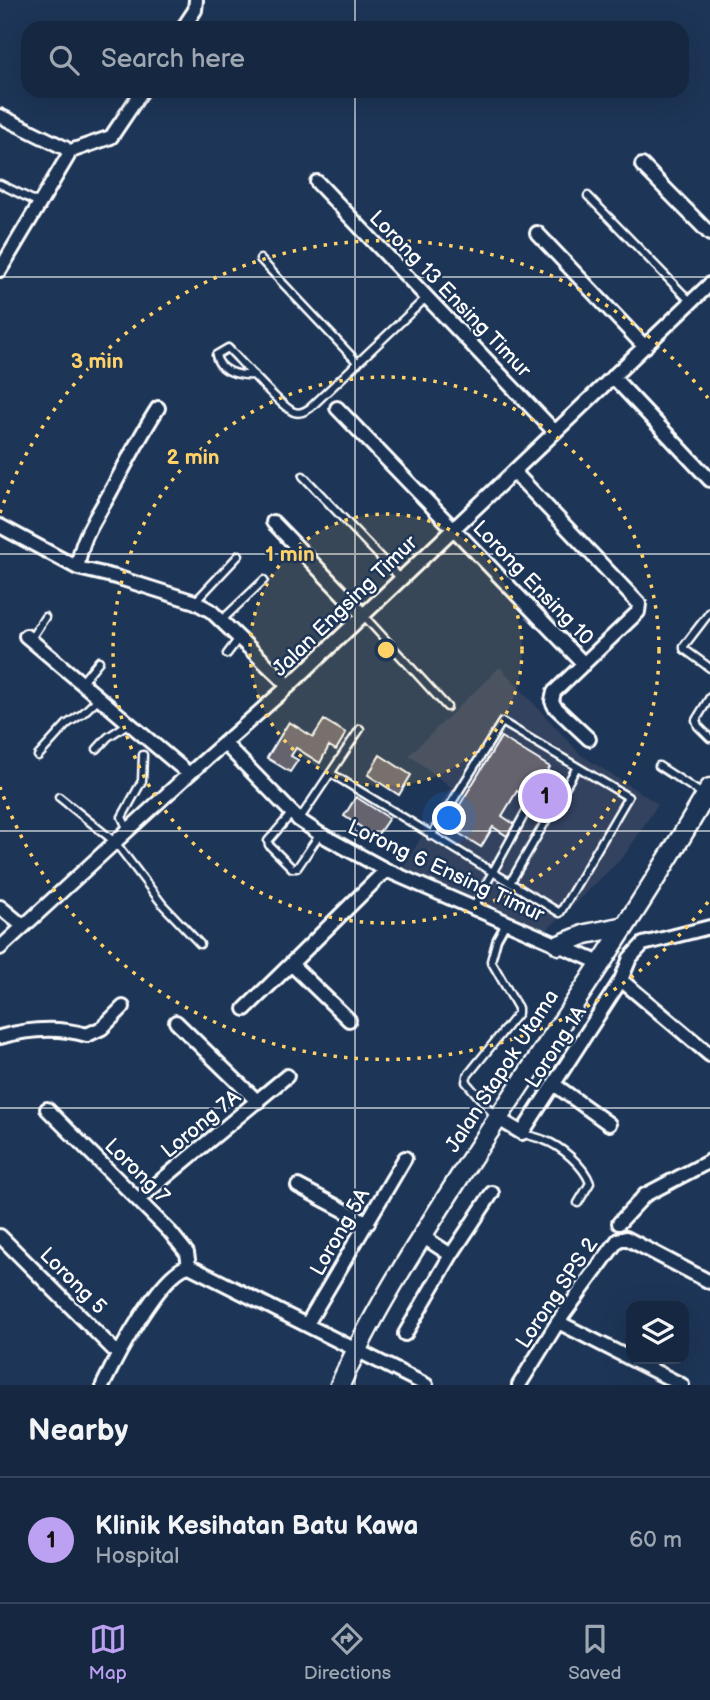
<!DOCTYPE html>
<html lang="en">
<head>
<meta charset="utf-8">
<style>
	body { margin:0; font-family:"Balsamiq Sans",sans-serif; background:#1f3048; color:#f1f3f6 }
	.controls { position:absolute; right:21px; bottom:21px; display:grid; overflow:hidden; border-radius:14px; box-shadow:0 7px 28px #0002 }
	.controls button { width:63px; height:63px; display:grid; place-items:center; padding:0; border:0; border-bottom:2px solid #35445a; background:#162841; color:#f1f3f6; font:35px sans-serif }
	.you { position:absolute; left:450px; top:819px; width:24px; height:24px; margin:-18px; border:5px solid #fff; border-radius:50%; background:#1a73e8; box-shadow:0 0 0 10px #1a73e833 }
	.badge { display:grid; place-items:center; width:46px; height:46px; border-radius:50%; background:#bca0f2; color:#111; font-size:23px; font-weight:700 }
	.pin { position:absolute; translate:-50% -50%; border:4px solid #fff; box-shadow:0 2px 7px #0006 }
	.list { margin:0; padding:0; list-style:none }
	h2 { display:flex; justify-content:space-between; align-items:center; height:91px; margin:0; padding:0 28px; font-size:30px }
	h2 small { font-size:23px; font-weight:400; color:#9ea6b1 }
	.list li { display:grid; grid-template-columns:46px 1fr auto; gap:21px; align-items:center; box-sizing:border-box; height:126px; padding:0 28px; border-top:2px solid #35445a }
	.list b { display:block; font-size:26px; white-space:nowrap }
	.list p { margin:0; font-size:23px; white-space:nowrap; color:#9ea6b1 }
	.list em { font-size:23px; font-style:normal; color:#9ea6b1 }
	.icon { flex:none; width:38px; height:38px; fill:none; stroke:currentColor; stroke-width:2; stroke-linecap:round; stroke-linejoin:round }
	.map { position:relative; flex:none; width:710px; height:1385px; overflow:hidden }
	.search { position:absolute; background:#162841; box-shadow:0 7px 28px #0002; left:21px; right:21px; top:21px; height:77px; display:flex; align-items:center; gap:18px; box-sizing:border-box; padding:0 24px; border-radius:21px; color:#9ea6b1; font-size:26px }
	.sheet { height:217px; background:#162841 }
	nav { display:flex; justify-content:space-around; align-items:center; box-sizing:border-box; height:98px; border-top:2px solid #35445a; background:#162841; font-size:19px; color:#9ea6b1 }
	nav a { display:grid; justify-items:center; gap:4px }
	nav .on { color:#bca0f2 }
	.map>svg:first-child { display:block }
	.built { fill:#33435e }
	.building { fill:#65646e; stroke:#fff; stroke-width:2 }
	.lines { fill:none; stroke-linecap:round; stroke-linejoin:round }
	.service-casing { stroke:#fff; stroke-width:11 }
	.minor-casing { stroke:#fff; stroke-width:18 }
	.secondary-casing { stroke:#fff; stroke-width:23 }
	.service { stroke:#1d3557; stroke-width:6 }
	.minor { stroke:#1d3557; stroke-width:12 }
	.secondary { stroke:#1d3557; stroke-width:18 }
	.grid { fill:none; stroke:#fff; stroke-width:2; stroke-opacity:0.55 }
	.ring { fill:none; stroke:#ffd166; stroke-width:3.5; stroke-dasharray:3.5 7 }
	.labels { text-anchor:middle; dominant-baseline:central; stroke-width:5; stroke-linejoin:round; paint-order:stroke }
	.street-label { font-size:21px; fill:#fff; stroke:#1d3557 }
	.centre { fill:#ffd166; stroke:#1d3557; stroke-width:3.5 }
	.ring-label { font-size:21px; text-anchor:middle; font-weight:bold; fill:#ffd166; stroke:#1d3557; stroke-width:5; stroke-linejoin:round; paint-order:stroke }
</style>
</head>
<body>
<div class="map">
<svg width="710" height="1385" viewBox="0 0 710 1385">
	<rect width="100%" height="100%" fill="#1d3557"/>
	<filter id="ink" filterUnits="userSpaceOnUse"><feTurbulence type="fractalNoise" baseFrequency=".0143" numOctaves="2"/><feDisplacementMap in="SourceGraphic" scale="14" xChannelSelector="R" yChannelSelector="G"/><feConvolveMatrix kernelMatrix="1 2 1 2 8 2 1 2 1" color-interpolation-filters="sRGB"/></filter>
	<g filter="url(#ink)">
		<!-- built -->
		<path class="built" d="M500,667L581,755L658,804L624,856L544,933L403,868L451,787L409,755Z"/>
		<!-- building -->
		<path class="building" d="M324,720L346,733L336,750L329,746L320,763L296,748L291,756L298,760L290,772L267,758L289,722L313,737Z
			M501,737L550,767L539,785L532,781L523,795L517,791L502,816L514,824L507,836L493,827L481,847L447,826Z
			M380,755L411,775L399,795L368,775Z
			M356,797L389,818L376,837L344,816Z"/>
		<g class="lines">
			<!-- service casing -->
			<g class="service-casing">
				<path id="service" d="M0,184L39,203
					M588,196L691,302
					M260,259L358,363
					M254,375C240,376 219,372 216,355L228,348C240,360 282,408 294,412C301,414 305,411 310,408L426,298
					M303,476L401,579
					M195,602L239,555
					M710,612L684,646V649L710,668
					M363,615L447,707
					M222,620L264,580
					M30,640L45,617
					M227,654L239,638
					M81,683L99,661
					M710,697L696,720L698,726L710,738
					M97,749L108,737L129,723
					M38,756L67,724L82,714L99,698
					M659,766L704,795
					M332,774L560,913L628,797L502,722L431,836
					M59,797L115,842L163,905L200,944
					M292,813L268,841L269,845L292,868H297L320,834
					M299,820L360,729
					M128,830L122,817L142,781L143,755
					M510,883L577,767
					M473,908L534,797L552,809
					M496,1117L466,1082L467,1076L518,1013V1008L491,961L497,939L506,923
					M522,1133C529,1136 537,1137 544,1140C561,1146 584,1166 590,1183L578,1203"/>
			</g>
			<!-- minor casing -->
			<g class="minor-casing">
				<path id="minor" d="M183,28L195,10L196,0
					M0,116L65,148L68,152
					M68,152L111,137L142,91
					M642,165L710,234
					M317,182L555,432
					M537,233L645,347
					M0,270L68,156V152
					M613,377L710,480
					M158,408C141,434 127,462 112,489C98,516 80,537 78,568L116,577L195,602L211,611L289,686
					M337,408L584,664
					M514,472L639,604L638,612L554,692L552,701L555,707L589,739
					M273,522L363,615
					M0,526L78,568
					M26,636L189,774
					M224,743L299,820L320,834L386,870L600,963
					M0,907L23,926
					M710,927L643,944L630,958L621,980L710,1055
					M0,948L189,774L289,686L710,284
					M245,1009L291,964
					M349,1020L291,964L386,870
					M176,1022L258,1102
					M0,1037C28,1029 59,1027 87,1035L102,1028L123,1007
					M555,1085L609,1124
					M47,1109L170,1232L187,1253L189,1266
					M497,1118L522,1133L621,980
					M298,1186L368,1223
					M139,1199L287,1076
					M619,1223L645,1195L710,1161
					M0,1236L118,1354
					M422,1236L451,1255
					M189,1266L426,1385
					M558,1322L682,1385
					M307,1324L405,1158
					M405,1334L451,1255L492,1193
					M103,1385C116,1358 161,1271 189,1266
					M519,1385L558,1322L618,1240L626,1238L710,1282"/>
			</g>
			<!-- secondary casing -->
			<g class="secondary-casing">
				<path id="secondary" d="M559,945L586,934L625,926
					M340,1385C373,1311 419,1241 462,1173C545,1045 634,920 710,788"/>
			</g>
			<!-- service -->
			<use href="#service" class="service"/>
			<!-- minor -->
			<use href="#minor" class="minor"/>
			<!-- secondary -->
			<use href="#secondary" class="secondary"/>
		</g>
	</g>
	<!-- grid -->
	<path class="grid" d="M355,0V28M355,91V1385M0,277H710M0,554H710M0,831H710M0,1108H710"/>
	<!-- distance rings -->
	<circle cx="386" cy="650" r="136" fill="#ffd166" fill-opacity=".12"/>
	<g class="ring">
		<circle cx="386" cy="650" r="136"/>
		<circle cx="386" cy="650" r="273"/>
		<path d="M708 902A409 409 0 0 1 0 787M0 513A409 409 0 0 1 708 398"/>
	</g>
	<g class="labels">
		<!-- street labels -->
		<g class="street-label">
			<text transform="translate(450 294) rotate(46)">Lorong 13 Ensing Timur</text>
			<text transform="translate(533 583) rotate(46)">Lorong Ensing 10</text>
			<text transform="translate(345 606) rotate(-44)">Jalan Engsing Timur</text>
			<text transform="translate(446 871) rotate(25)">Lorong 6 Ensing Timur</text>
			<text transform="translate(556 1047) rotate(-57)">Lorong 1A</text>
			<text transform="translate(502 1071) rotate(-57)">Jalan Stapok Utama</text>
			<text transform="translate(201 1124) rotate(-39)">Lorong 7A</text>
			<text transform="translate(137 1171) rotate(45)">Lorong 7</text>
			<text transform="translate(340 1232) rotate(-60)">Lorong 5A</text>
			<text transform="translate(73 1281) rotate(45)">Lorong 5</text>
			<text transform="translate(557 1293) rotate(-56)">Lorong SPS 2</text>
		</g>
	</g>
	<circle cx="386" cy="650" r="10" class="centre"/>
	<g class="ring-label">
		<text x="97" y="368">3 min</text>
		<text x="193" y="464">2 min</text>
		<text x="290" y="561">1 min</text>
	</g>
</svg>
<div class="controls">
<button><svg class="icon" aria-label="layers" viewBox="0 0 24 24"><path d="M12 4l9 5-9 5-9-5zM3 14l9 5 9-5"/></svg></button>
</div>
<div class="you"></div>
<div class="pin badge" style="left:545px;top:796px">1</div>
<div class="search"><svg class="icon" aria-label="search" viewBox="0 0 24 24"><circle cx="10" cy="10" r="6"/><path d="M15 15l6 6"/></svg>Search here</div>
</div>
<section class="sheet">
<h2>Nearby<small></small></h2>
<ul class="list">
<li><span class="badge">1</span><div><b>Klinik Kesihatan Batu Kawa</b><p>Hospital</p></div><em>60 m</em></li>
</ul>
</section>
<nav>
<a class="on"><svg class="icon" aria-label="map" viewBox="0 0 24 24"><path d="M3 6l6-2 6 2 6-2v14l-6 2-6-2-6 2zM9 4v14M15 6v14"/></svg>Map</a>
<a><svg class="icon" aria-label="directions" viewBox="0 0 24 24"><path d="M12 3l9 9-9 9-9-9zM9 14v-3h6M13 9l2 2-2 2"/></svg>Directions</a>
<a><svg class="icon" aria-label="saved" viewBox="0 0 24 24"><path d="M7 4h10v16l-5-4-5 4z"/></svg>Saved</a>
</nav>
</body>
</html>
